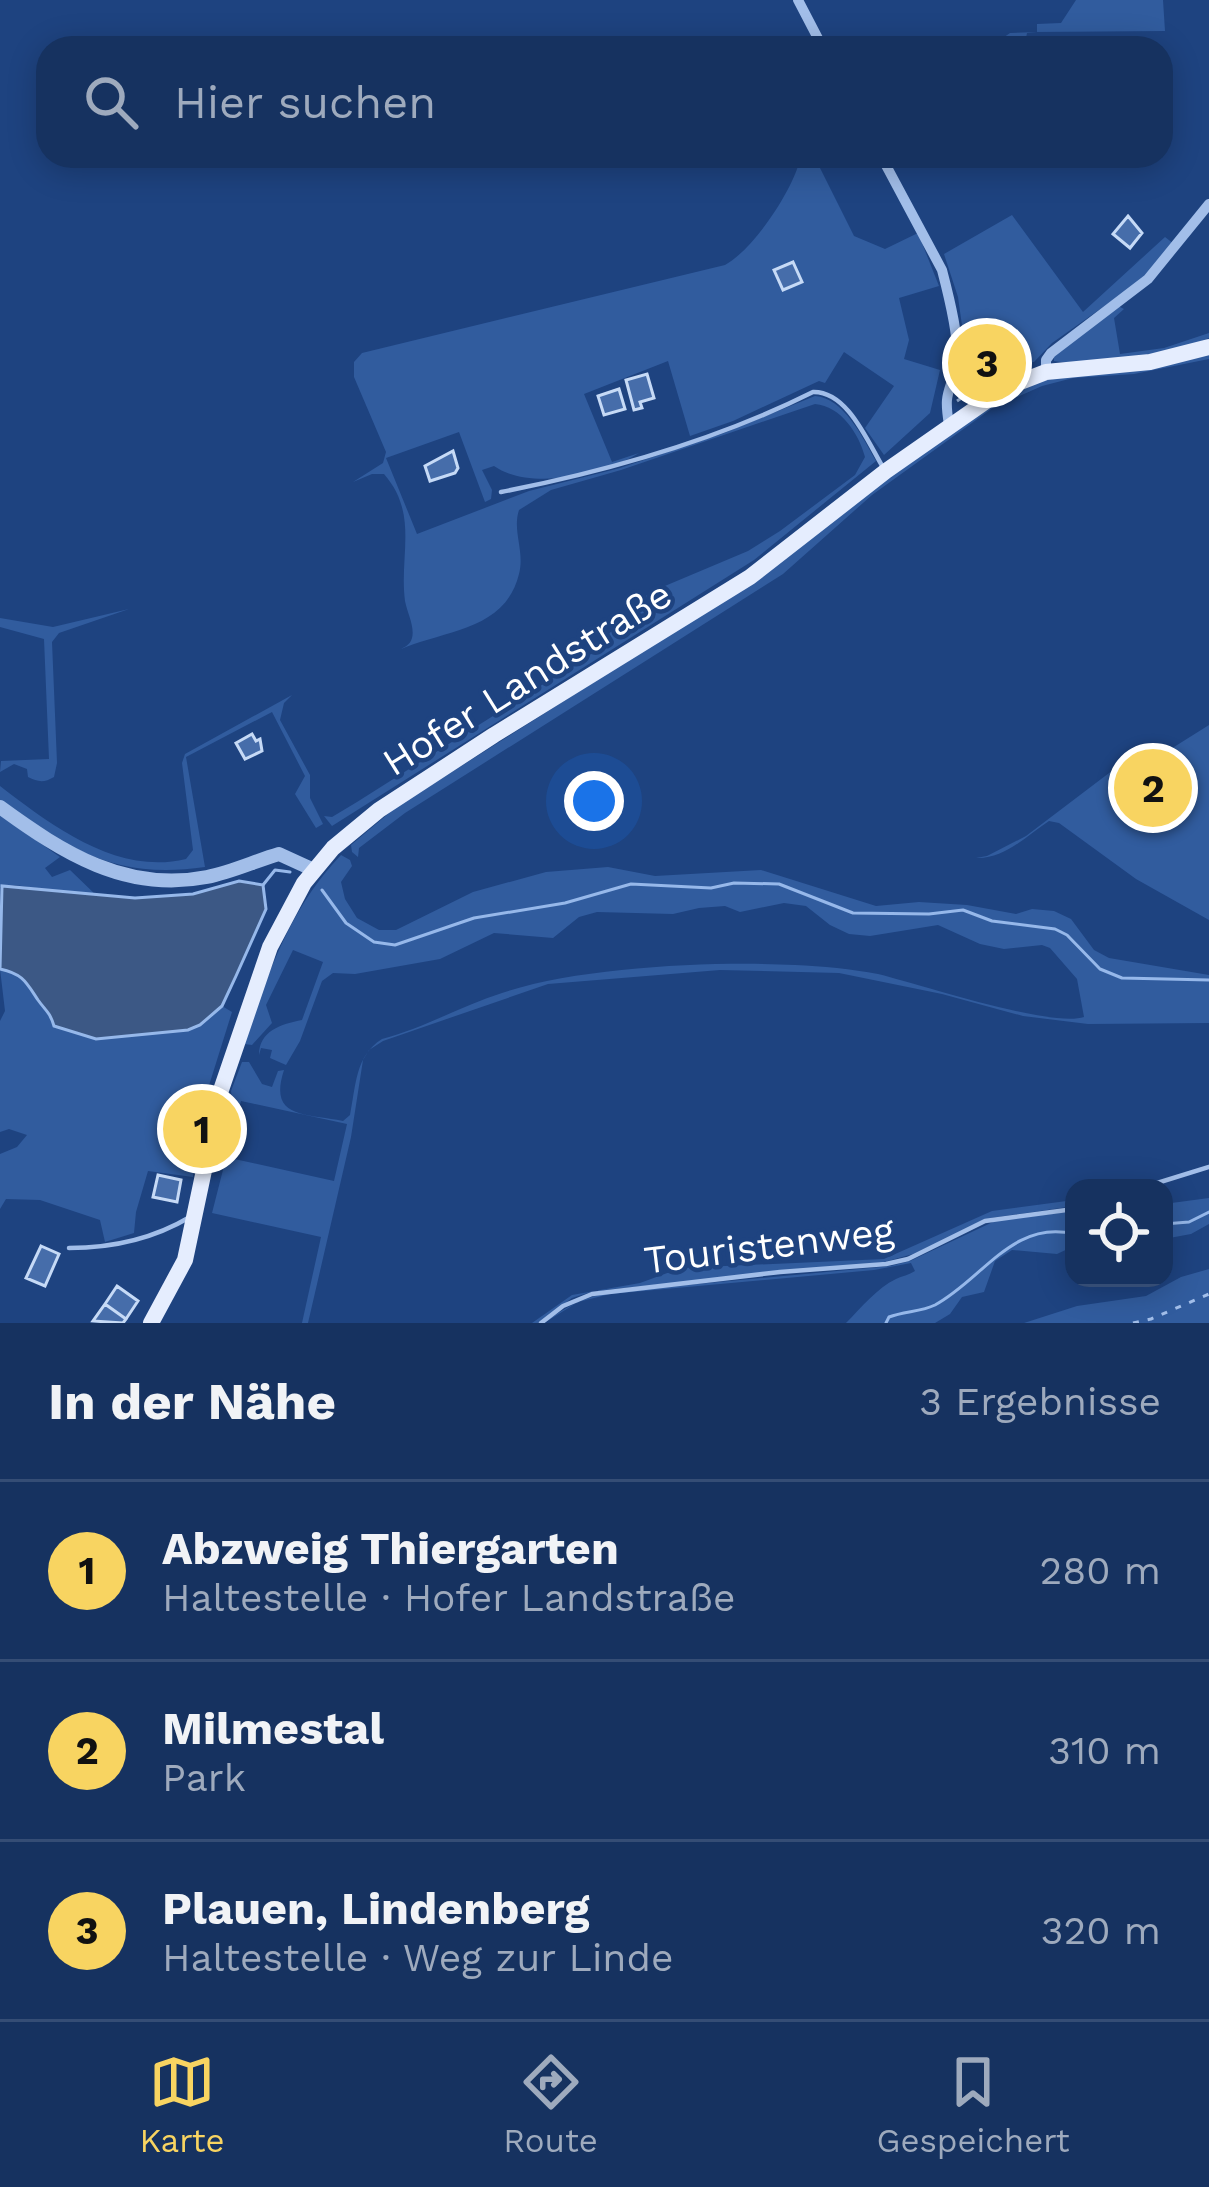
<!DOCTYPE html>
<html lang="de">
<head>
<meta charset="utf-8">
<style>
	body { margin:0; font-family:"Work Sans",sans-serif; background:#233e69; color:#f1f3f6 }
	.controls { position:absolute; right:36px; bottom:36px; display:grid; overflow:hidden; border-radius:24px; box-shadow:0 6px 30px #0003 }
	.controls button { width:108px; height:108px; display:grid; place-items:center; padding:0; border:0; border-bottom:3px solid #354d75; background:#163260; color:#f1f3f6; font:60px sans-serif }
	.you { position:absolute; left:594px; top:801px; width:42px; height:42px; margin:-30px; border:9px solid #fff; border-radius:50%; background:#1a73e8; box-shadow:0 0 0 18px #1a73e833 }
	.badge { display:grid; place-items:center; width:78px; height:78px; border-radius:50%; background:#f8d461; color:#111; font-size:39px; font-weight:700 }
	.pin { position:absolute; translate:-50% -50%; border:6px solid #fff; box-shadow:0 3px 12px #0006 }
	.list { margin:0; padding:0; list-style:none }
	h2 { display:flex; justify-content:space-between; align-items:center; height:156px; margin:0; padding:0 48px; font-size:51px }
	h2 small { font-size:39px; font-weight:400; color:#9eaabd }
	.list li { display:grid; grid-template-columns:78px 1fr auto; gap:36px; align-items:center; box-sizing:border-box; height:180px; padding:0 48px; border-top:3px solid #354d75 }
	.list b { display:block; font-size:45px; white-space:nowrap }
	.list p { margin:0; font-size:39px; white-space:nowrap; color:#9eaabd }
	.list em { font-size:39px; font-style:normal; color:#9eaabd }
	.icon { flex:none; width:66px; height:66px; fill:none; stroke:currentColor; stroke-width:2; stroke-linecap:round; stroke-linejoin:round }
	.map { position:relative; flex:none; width:1209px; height:1323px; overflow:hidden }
	.search { position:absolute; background:#163260; box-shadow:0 6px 30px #0003; left:36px; right:36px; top:36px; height:132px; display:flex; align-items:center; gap:30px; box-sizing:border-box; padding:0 42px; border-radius:36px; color:#9eaabd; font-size:45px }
	.sheet { height:696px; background:#163260 }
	nav { display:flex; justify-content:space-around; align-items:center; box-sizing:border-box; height:168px; border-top:3px solid #354d75; background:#163260; font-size:33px; color:#9eaabd }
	nav a { display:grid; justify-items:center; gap:6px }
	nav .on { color:#f8d461 }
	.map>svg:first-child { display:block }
	.green { fill:#315c9e }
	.water { fill:#3c5885; stroke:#96b8ea; stroke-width:3 }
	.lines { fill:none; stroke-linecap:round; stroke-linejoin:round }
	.stream { stroke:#96b8ea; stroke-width:3 }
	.building { fill:#466daa; stroke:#c6daf6; stroke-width:3 }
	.path { stroke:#a2bee9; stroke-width:3; stroke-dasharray:6 9; stroke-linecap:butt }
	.service { stroke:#a2bee9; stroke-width:4.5 }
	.minor { stroke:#a2bee9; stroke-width:10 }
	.tertiary { stroke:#a2bee9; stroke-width:14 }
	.primary { stroke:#e5edfe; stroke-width:16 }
	.labels { text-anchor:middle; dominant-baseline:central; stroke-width:9; stroke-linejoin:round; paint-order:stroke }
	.street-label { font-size:39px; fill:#fff; stroke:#1e4380 }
</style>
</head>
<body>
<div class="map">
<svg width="1209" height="1323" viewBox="0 0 1209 1323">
	<rect width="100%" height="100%" fill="#1e4380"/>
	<!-- green -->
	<path class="green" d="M1076,0H1163L1165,31L1037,32L1027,33L1026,38L1000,40L1010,33L1037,32V24L1061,23Z
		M801,156H814L854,236L885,249L918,233L939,286L899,298L909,340L904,359L940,370L930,413L884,455L865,428L894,386L844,352L825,383L819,381L733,421L690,436L668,361L584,394L612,462L639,453C604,475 529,491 494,466L482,470L492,490L491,499L485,502L459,432L386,458L417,534L529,491L620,468L724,433L815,396C844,398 863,438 876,461L754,560L332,826L324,816L332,817L357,802L594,652L635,603L653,591L748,551L780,531L855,475L865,457C859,434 841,406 815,404L621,470L551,490L519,510C512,531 525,551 519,574C505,632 442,630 399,650C405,647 410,645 412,638C415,627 407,612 405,601C399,556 419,514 384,474H372L353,482L383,463L386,452L354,377V362L362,353L725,265C754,249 794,189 801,156Z
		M1012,215L1083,312L1165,237L1174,244L1147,276L1052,343L1034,362L1003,365L966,354L958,297L944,254Z
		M1118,306L1124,309L1114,318L1120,354L1164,348L1209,333V338C1175,353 1088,368 1054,361V356Z
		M1209,352V359L1134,374L1073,378L1042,386L994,407L872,495L783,574L405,813L359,848L358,857L352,852L351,845L395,808L763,575L889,476L1007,393L1029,383Z
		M129,609L59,633L52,642L57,763L54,777C44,783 38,782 28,777L27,769L14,764L0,772L1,761L49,759L44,639L0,627V618L53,627Z
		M292,695L284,703L280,720L310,775V798L323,824L316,828L295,794L305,776L272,712L186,757L205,867C117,880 69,850 0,800V786C51,825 117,876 186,859L193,850L182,763L185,754Z
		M1209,725V920L1136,879L1059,823L1049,821C1026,836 1005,859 976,858L987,856L1026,836L1117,767L1166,752Z
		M0,815L60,857L45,868L52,877L70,870L98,897L15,885L0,887Z
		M341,855L350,860L352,866L341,882L345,899L357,918L379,930H396L473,892L546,872L608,867L655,876L761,870L876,906L919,902L967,905L1016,914L1032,909L1054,911L1071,919L1094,950L1109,958L1209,975V1023L1088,1024L1023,1016L942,994L839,973L720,970L548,984L383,1041L369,1050L363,1060L351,1137L308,1323H302L321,1237L212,1213L224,1166L230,1158L334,1181L347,1124L241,1101L228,1149L225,1148L230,1118L234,1117L231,1091L242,1062H249L262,1084L272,1087L278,1071L284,1070C268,1119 305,1113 343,1121L350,1115C356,1086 355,1056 382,1039C424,1028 461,1006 502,993C580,967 712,961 795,965C822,966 852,969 878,974C919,984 1051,1028 1084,1017L1077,979L1050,948L1042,945L1004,949L980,944L938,925L870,936L849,934L830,925L806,906L784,903L740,912L725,906L699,908L673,914L597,912L579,917L553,938L494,933L440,959L355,974L333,973L322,981L300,1041L286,1065L270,1058L272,1050L261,1048L259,1055C259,1031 281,1024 302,1020L323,962L293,950L266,1005L272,1023L252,1045L244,1044C267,975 290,908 341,855Z
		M0,969C29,975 32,994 50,1012L200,1025L222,1006L232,1012L196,1127L193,1177L148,1171L136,1212L134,1233L105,1242L100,1220L40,1200L6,1199L0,1209V1154L17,1147L27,1135L9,1129L0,1132V1021L5,1011Z
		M1209,1198V1224L1191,1234L1164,1239V1204Z
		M1074,1200V1206L991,1218L913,1254L884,1262L594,1291L572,1298L538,1323H532L572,1295L640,1283L681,1268L884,1259L992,1211Z
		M1074,1211V1246L1057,1254L1012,1250L995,1261L984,1292L962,1297L950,1314L935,1323H846C861,1308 877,1288 896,1279C902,1276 909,1275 915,1271L911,1263L874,1270L610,1294L578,1302L544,1323C565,1307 585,1297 611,1292L891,1266L910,1261L995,1221Z
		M1209,1269V1323H1024L1077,1306L1146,1296L1181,1277Z"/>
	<!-- water -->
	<path class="water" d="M239,881L263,885L266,909L236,976L222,1006L200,1025L188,1030L96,1039L54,1026C50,1012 45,1010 38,1000C26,982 23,974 0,969L2,886L135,898L193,894Z"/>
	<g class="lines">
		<!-- stream -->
		<path class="stream" d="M263,885L275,870L290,872
			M322,890L346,923L374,942L395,945L474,918L565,903L631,884L711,888L734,883L779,884L853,913L929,914L963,910L992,921L1055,929L1067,935L1100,969L1122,978L1209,980
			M1164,1224L1189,1222L1209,1212
			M886,1323L889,1317C904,1311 921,1312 935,1305C982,1280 1013,1219 1074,1234"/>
	</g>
	<!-- building -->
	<path class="building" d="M1128,216L1142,233L1130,248L1113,234Z
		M793,262L802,282L783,290L774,270Z
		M647,374L654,398L640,402L642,408L634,410L626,380Z
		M619,389L625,409L604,415L598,396Z
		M453,451L458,468L455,473L430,481L425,466Z
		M252,734L256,741L260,739L262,751L245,759L236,743Z
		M158,1175L181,1180L177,1202L153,1197Z
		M41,1246L59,1254L45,1286L26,1278Z
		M117,1286L138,1301L126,1319L105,1304Z
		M105,1304L126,1319L123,1323L93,1321Z"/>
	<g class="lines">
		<!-- path -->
		<path class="path" d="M957,401L984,383
			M1133,1323L1151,1319L1209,1294"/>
		<!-- service -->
		<path class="service" d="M501,492C608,471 715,441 813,392C848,391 868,443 884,469
			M1141,1188L1209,1167
			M69,1248C111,1248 153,1239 190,1217
			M541,1323L563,1306L592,1294L780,1272L886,1264L908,1259L985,1221L1074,1209"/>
		<!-- minor -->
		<path class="minor" d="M798,0L823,48
			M881,156L942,270C948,293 962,346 956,368C948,396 944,394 949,425
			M956,367L983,371L1005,388
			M1046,372V360L1051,353L1148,279L1209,204"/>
		<!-- tertiary -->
		<path class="tertiary" d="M0,807C63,853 126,893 207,877C232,872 255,861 279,854L314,870"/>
		<!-- primary -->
		<path class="primary" d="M151,1323L185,1260L221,1090L270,947L304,883L333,848L379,810L494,735L750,577L886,471L1005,388L1046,372L1150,362L1209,347"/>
	</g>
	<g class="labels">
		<!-- street labels -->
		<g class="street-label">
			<text transform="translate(527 678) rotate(-32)">Hofer Landstraße</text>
			<text transform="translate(769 1245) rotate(-7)">Touristenweg</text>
		</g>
	</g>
</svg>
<div class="controls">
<button><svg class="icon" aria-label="locate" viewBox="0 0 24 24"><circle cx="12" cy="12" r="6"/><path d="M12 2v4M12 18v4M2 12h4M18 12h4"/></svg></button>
</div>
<div class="you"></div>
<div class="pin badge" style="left:202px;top:1129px">1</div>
<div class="pin badge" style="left:1153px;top:788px">2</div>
<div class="pin badge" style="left:987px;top:363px">3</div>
<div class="search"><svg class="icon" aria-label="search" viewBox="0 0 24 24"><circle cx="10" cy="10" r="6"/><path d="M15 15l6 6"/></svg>Hier suchen</div>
</div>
<section class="sheet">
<h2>In der Nähe<small>3 Ergebnisse</small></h2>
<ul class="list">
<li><span class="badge">1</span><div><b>Abzweig Thiergarten</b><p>Haltestelle · Hofer Landstraße</p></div><em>280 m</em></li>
<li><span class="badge">2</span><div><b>Milmestal</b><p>Park</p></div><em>310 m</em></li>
<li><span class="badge">3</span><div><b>Plauen, Lindenberg</b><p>Haltestelle · Weg zur Linde</p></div><em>320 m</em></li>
</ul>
</section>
<nav>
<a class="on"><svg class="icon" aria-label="map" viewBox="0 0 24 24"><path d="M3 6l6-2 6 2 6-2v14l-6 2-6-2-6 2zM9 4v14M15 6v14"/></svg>Karte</a>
<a><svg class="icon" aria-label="directions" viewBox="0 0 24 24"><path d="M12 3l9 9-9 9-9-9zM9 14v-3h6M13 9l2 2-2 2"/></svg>Route</a>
<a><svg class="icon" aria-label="saved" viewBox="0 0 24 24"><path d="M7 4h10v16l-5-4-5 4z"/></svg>Gespeichert</a>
</nav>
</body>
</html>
